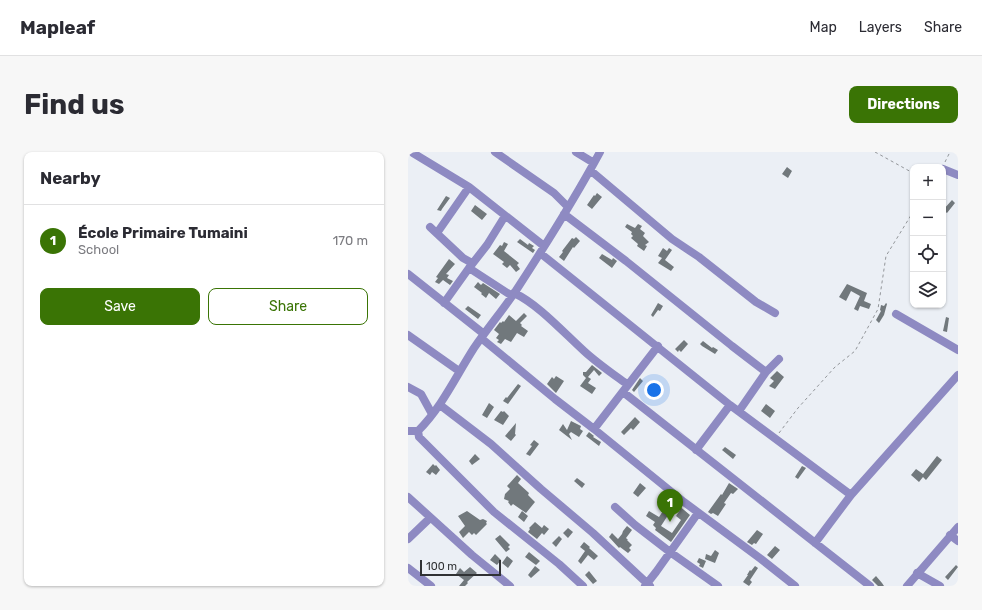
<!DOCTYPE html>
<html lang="en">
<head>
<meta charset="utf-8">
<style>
	body { margin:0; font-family:Rubik,sans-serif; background:#f7f7f7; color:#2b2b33 }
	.controls { position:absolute; right:12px; top:12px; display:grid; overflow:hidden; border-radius:8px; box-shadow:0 1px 3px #0004 }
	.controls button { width:36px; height:36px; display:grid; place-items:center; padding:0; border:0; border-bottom:1px solid #e1e1e2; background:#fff; color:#2b2b33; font:20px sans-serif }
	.scale { position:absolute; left:12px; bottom:10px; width:81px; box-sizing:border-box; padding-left:4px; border:2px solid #303234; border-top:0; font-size:11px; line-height:14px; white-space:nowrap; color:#303234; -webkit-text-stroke:3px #ebeff5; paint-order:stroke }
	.you { position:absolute; left:246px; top:238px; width:14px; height:14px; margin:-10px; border:3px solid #fff; border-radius:50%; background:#1a73e8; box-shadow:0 0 0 6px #1a73e833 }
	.badge { display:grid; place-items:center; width:26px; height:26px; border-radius:50%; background:#3a7405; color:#fff; font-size:13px; font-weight:700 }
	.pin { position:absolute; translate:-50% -33px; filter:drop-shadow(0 1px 2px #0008) }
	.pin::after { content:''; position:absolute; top:21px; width:14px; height:12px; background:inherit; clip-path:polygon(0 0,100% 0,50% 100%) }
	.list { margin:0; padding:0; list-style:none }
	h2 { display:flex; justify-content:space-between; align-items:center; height:52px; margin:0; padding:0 16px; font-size:17px }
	h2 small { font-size:13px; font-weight:400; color:#7c7c81 }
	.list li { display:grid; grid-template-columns:26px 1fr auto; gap:12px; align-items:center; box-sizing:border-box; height:72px; padding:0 16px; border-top:1px solid #e1e1e2 }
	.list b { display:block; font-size:15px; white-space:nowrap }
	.list p { margin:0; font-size:13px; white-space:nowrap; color:#7c7c81 }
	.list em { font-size:13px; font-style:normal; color:#7c7c81 }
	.actions { display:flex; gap:8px; padding:12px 16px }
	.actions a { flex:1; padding:9px 0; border:1px solid #3a7405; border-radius:8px; text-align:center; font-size:14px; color:#3a7405 }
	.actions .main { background:#3a7405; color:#fff }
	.icon { flex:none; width:22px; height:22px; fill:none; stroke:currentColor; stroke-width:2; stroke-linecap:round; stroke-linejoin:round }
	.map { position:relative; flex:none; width:550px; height:434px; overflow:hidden; border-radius:8px }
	header { display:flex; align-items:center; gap:24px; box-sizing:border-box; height:56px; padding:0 20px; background:#fff; border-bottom:1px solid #e1e1e2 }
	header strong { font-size:19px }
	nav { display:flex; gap:22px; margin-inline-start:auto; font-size:14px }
	.intro { display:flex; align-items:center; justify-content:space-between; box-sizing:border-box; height:96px; padding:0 24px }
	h1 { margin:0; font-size:28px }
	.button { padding:10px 18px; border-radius:8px; background:#3a7405; color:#fff; font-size:14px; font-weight:700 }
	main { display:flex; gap:24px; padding:0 24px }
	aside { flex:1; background:#fff; border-radius:8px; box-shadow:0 1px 3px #0004 }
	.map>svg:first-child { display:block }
	.building { fill:#71787c; fill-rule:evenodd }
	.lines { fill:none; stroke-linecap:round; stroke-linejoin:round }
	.path { stroke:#929599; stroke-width:1; stroke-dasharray:3 3; stroke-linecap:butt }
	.minor { stroke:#8e8ac2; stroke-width:8 }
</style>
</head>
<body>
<header>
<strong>Mapleaf</strong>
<nav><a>Map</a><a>Layers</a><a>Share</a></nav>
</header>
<div class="intro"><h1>Find us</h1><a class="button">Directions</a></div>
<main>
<aside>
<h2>Nearby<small></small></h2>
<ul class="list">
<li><span class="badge">1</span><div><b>École Primaire Tumaini</b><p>School</p></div><em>170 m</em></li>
</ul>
<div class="actions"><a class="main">Save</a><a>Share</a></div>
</aside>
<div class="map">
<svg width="550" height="434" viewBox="0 0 550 434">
	<rect width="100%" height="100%" fill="#ebeff5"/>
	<!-- building -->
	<path class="building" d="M379,15L384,19L380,26L374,22Z
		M189,41L194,45L184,57L179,53L186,43L187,44Z
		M38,44L42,46L34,57L33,59L29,58Z
		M544,48L547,51L539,61L535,58Z
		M67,53L79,62L74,68L63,59Z
		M219,72L227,76L230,72L234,74L232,77L237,81L235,84L241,90L237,93L239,94L236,99L229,94L230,92L223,86L225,84L223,82L224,80L217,75Z
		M168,85L172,89L166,96L165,95L156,109L151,105L155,100L154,99L164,86L166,87Z
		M112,87L120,93L121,91L126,94L124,96L127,98L125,101L109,90Z
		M96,90L100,92L96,99L111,111L109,113L112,117L108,120L102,113L99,116L94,112L96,110L85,102L92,93L94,94Z
		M255,96L259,99L261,96L264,98L257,108L266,115L263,119L250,111L254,106L250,104Z
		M194,102L204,108L205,106L209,109L204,116L191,106Z
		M41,107L47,112L38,122L41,123L39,126L45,129L42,133L35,128L31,132L27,130L30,126L28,125Z
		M70,130L73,133L75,131L92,142L88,147L81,141L78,146L73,142L74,141L66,135Z
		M439,132L459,141L456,149L463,152L461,157L452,154L450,159L446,157L452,144L443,139L438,149L431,145Z
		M250,151L255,154L252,159L250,158L245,165L243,163Z
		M478,151L479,152L476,163L471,171L468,168L473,159L472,158L473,153L476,154Z
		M60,154L73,163L70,167L57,157Z
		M116,161L119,164L112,171L114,173L113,174L120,179L116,185L109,181L103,190L97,187L93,192L89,190L91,188L88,186L91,182L86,178L92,170L93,171L95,169L96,170L101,163L108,169Z
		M538,165L541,166L539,180L535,179Z
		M276,188L280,192L273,200L271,198L270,200L267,197Z
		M295,189L304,196L305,195L310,198L307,202L294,194L292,192Z
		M184,213L194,221L191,224L186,218L180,225L183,227L180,231L188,236L184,242L172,234L178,226L175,223V220H178Z
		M369,219L376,225L367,237L361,234L366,229L362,226Z
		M148,224L156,229L148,241L139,232L144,225L146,227Z
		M232,226L235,229L226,240L224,238Z
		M110,232L113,234L100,252L95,249L98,245L99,246Z
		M81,251L86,255L79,266L74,263Z
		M358,252L367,259L362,266L353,259Z
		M93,259L95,260L96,259L101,264L95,273L86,268Z
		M227,265L232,270L226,277L225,278L223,276L216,283L213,280Z
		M163,269L173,274L172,277L175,279L171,285L163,280L161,282L164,288L151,278L155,272L159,278Z
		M108,271L107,282L108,283L103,289L97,284Z
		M181,280L186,284L185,285L193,290L191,294L178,284Z
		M126,288L131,292L122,304L118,302L124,294L122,293Z
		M317,295L328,303L325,307L314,298Z
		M67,302L72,307L64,313L61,309Z
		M529,304L534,308L518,328L515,325L511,330L503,323L508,317L515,322Z
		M25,312L27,314L28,313L32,318L28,323L24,320L22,323L18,320Z
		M394,314L398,316L390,327L387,325Z
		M109,323L113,327L110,331L121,341L120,343L127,350L118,361L105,352L103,354L100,350L101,349L96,347L97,342L102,337L99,334Z
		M169,326L177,332L174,336L166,329Z
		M232,331L238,336L230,345L225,341Z
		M321,331L330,337L325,342L323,341L316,351L318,352L310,364L305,361L303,362L300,360L313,342L314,343Z
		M263,347L282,363L263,390L247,378L248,376L245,373L247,370L238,364L241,359L251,365ZM266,354L272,358L268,364L273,368L264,381L253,374Z
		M59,359L72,368L75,367L79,369L78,371L79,372L68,383L66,381L64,383L61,380L55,386L51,380L57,374L50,364Z
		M114,359L120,364L116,370L110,365Z
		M127,370L134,376L136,373L141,377L136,383L134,381L129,387L120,380L122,377L121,376Z
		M219,374L224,378L218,386L220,388H219L224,393L221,396L223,398L220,401L212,395L211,396L201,385L204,381L210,387L214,382L215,379Z
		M160,376L165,380L160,386L155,381Z
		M349,378L355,382L348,392L346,391L344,393L339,390Z
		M92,383L102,393L100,395L102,397L98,400L87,387Z
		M151,384L154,387L148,395L144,391Z
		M176,390L182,395L181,396L190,404L186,408L180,403L173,412L170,409L177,399L172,395Z
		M367,394L372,398L364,407L359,403Z
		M307,398L311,401L307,411L297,407L298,402L303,404Z
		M121,400L132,409L128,413L117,405Z
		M87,402L93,408L89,413L82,408Z
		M99,404L105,409L100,416L94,411Z
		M291,406L298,409L295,416L291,414L292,412L289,410Z
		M548,413L550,415L540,428L537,425Z
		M127,414L132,418L123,426L120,423Z
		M347,414L350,416L342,428L344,430L341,434L335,430L340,423H339L342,418L343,419Z
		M62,415L69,421L59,430L60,431L57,434H51L56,428L48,422L52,416L56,420Z
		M181,419L189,429L185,432L177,423Z
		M468,424L474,431L476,434H470L464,428Z"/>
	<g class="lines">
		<!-- path -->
		<path class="path" d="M467,0L505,21
			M537,10L542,0
			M524,15L530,13
			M371,281L390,256L427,215L447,199L470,157L478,104L505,60"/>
		<!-- minor -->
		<path class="minor" d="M87,0L146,41L160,55
			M168,0L186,11
			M5,1L61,35L136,94
			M535,17L550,23
			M182,18L264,87L291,105L348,150L367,161
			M156,62L218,109L324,194L358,220
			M22,75L55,106L64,111
			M29,81L61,35
			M132,101L322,253L443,343
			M61,116L104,144
			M0,122L76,182
			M106,141C130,152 156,181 176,199C189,211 205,222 220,233
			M36,151L61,116L79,93L97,64
			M488,162L550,198
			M0,183L51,219
			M73,186L147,247L186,277L276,350L353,407L387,434
			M0,235L13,242L24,262
			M215,240L462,434
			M32,253L83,292L133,337L185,381L242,434
			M331,259L358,220L371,207
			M186,277L250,194
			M0,279H10
			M288,298L322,253
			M0,345L64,403L102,434
			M207,355L227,373L262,400L310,434
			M542,383L550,389
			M0,387L22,366
			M407,391L443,343L550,223
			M0,416L23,434
			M509,421L532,434
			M175,434L151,412L86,360L11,285L10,279C34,255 48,224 66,196C79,177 94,159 107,140C137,94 166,48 192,0
			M237,434L248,420L290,361
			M499,434L550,375"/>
	</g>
</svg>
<div class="controls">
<button>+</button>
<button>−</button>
<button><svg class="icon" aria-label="locate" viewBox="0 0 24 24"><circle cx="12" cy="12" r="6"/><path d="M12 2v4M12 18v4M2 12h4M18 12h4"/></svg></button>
<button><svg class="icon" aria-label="layers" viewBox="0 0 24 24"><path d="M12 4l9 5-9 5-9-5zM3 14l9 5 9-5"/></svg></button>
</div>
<div class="scale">100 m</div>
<div class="you"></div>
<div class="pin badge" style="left:262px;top:370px">1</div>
</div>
</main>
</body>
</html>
